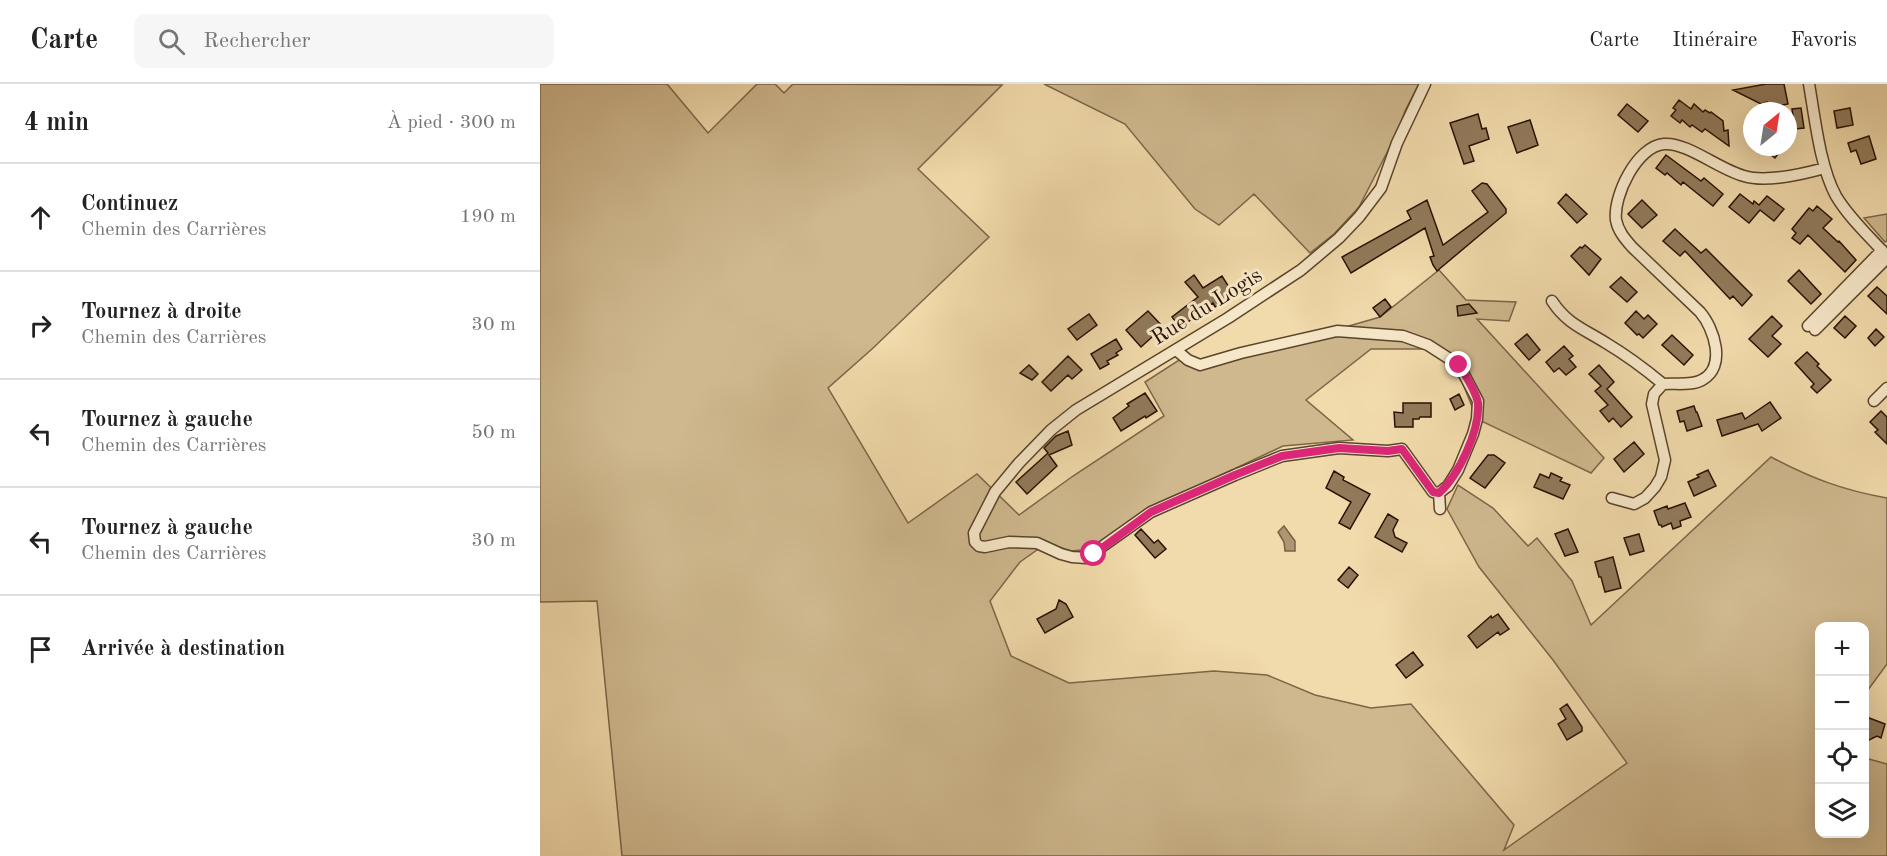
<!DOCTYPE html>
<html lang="fr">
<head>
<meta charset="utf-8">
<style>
	body { margin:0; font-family:"Old Standard TT",serif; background:#f6f6f6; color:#222 }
	.controls { position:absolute; right:18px; bottom:18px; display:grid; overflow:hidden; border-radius:12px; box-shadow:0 6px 24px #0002 }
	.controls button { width:54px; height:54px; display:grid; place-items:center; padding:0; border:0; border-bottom:2px solid #e0e0e0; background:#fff; color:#222; font:30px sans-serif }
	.compass { position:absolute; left:1203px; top:18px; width:54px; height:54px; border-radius:50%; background:#fff; box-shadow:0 6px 24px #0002; rotate:30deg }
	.stop { position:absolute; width:18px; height:18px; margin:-14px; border:4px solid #db2777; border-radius:50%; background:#fff }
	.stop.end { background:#db2777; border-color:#fff; box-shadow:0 2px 6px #0008 }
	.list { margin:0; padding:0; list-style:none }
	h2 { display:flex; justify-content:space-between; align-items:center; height:78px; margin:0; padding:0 24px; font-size:26px }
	h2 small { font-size:20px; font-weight:400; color:#767676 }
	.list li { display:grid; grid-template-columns:39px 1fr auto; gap:18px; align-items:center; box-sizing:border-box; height:108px; padding:0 24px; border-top:2px solid #e0e0e0 }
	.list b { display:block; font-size:22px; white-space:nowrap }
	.list p { margin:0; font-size:20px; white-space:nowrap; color:#767676 }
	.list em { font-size:20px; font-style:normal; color:#767676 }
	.icon { flex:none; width:33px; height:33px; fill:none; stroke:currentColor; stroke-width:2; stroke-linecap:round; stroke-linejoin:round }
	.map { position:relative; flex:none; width:1347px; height:772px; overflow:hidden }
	header { display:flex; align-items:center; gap:36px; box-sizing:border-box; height:84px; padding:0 30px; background:#fff; border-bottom:2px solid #e0e0e0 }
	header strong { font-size:28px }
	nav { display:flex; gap:33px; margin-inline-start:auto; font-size:21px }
	.search { width:420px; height:54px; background:#f6f6f6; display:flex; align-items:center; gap:15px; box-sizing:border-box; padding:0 21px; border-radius:12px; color:#767676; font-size:22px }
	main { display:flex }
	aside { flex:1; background:#fff }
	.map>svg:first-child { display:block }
	.green { fill:#cfb88e; stroke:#7c6548; stroke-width:1.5 }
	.water { fill:#ad9672; stroke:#786145; stroke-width:1.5 }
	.building { fill:#917a5a; stroke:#281202; stroke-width:1.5 }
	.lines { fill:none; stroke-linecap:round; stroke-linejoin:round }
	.minor-casing { stroke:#5a442c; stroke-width:13 }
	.minor { stroke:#f6e7c8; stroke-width:10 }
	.route { stroke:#db2777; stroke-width:8 }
	.labels { text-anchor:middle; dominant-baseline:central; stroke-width:6; stroke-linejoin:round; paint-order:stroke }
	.street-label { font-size:22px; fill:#281202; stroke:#f6e7c8 }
</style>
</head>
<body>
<header>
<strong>Carte</strong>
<div class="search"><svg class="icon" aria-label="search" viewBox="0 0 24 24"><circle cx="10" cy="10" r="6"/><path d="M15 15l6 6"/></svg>Rechercher</div>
<nav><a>Carte</a><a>Itinéraire</a><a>Favoris</a></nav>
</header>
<main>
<aside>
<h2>4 min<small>À pied · 300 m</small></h2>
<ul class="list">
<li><svg class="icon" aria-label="ahead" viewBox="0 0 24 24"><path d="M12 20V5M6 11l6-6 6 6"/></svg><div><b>Continuez</b><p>Chemin des Carrières</p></div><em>190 m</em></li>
<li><svg class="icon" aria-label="right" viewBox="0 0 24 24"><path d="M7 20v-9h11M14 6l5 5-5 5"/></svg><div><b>Tournez à droite</b><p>Chemin des Carrières</p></div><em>30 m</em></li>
<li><svg class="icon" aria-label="left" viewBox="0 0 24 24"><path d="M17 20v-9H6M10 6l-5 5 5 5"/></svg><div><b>Tournez à gauche</b><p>Chemin des Carrières</p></div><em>50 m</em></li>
<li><svg class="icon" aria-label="left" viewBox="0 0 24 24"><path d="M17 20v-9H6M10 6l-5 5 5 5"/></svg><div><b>Tournez à gauche</b><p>Chemin des Carrières</p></div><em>30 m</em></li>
<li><svg class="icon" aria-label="arrive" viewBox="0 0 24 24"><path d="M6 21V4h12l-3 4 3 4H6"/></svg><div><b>Arrivée à destination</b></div></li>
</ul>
</aside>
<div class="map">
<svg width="1347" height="772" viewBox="0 0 1347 772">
	<rect width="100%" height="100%" fill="#f1daab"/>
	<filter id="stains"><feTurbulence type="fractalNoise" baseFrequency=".00333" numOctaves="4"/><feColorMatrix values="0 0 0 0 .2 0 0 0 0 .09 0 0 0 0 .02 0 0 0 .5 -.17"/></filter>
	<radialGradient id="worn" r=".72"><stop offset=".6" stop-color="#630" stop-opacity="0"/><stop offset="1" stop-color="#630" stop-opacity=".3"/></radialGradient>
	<!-- green -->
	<path class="green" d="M0,0H127L168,49L217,0H235L244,9L253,0L462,1L378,85L449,153L332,265L288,304L368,439L437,390L479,431L533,392L624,332L605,298L639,276L660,285L840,233L899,186L926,216L976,218L969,237L937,235L1064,374L1051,389L937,335L917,285L885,265H831L766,316L813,356L743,362L607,426L552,465L531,467L507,459L480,478L450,517L471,572L529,599L674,587L727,591L775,611L831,624L871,620L974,741L964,766L1087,679L1013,576L939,483L907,425L918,401L953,424L988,462L997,454L1032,497L1051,541L1231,373C1271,394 1302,406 1347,414V580L1325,610L1324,542H1280V750H1324L1325,674L1347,680V772H82L57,517L0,518Z
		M504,0H879L865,27L858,47L819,123L794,150L770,169L714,110L679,141L655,125L585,40Z
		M1347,130V157L1345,158L1324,134Z"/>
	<!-- water -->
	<path class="water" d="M744,442L755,457V467H745L744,458L738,448Z"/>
	<!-- building -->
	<path class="building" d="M1226,0H1244L1248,20L1229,24L1227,18L1221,20L1193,6Z
		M1139,16L1151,25L1154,20L1163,28L1165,26L1170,29L1171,28L1183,37L1184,47L1188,46L1189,62L1165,45L1162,48L1152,41L1150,43L1142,36L1140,39L1131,32L1136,26L1133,24Z
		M1087,20L1108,37L1098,48L1078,31Z
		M1261,24L1264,44L1255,45L1252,25Z
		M1310,24L1313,41L1297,44L1294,27Z
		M938,30L942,45L946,44L949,55L929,62L934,77L924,80L910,39Z
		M990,36L998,61L977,69L968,43Z
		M1329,52L1336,75L1321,80L1316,66L1311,68L1308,59Z
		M1221,63H1243L1235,74Z
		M1126,71L1161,97L1164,94L1183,110L1173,122L1143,98L1141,101L1127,89L1125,91L1116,84Z
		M942,99L947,100L966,125V129L897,187L893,181L890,173L894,172L885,144L811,189L802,173L871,135L867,127L887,116L903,161L948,128L932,107Z
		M1026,110L1047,130L1037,139L1018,119Z
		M1200,110L1213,120L1214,117L1219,121L1227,112L1244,125L1234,137L1220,126L1209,139L1189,123Z
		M1102,116L1117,131L1102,144L1088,130Z
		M1277,122L1292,135L1283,144L1298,158L1299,157L1316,176L1305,188L1268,151L1260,160L1252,154L1256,149L1252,145L1269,124L1273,127Z
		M1135,145L1161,169L1166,165L1212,211L1202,222L1193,212L1190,215L1145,167L1140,172L1123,157Z
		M1045,161L1061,175L1049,191L1031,172L1040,163L1042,164Z
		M1259,186L1281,210L1271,220L1248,197Z
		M654,191L663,204L682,192L694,211L675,223L673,219L640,244L632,233L658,213L645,198Z
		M1081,193L1097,208L1087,218L1070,203Z
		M1337,203L1347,212V230L1328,212Z
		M845,215L851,223L840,233L833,224Z
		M929,220L937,229L918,232L917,222Z
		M608,227L623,243L601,263L586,246Z
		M1096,227L1104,235L1108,231L1117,240L1103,254L1099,250L1097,251L1085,239Z
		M549,230L557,241L537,256L528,245Z
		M1232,232L1242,242L1232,252L1241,260L1228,273L1209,255Z
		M1305,232L1316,242L1305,254L1294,244Z
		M1336,245L1344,253L1335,262L1328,254Z
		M987,250L1000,266L989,276L975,260Z
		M1132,251L1153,271L1144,281L1122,261Z
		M576,255L582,265L576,269L578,271L567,277L569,280L560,285L551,270Z
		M1024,262L1033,272L1029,275L1036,283L1026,291L1019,284L1014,288L1006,278Z
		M1267,268L1279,280L1277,282L1291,296L1277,309L1271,303L1274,300L1255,279Z
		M528,272L542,286L532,295L528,291L511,307L502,298Z
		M489,281L498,290L492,296L480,289Z
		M1059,281L1074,298L1067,305L1092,333L1081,343L1073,334L1069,338L1060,327L1068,321L1055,307L1061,302L1049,290Z
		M605,309L617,327L606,334L605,332L581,347L573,334L589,322L587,320Z
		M919,310L924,321L915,326L910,315Z
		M1230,318L1241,334L1222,347L1218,340L1182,352L1177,336L1202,329L1205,335Z
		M863,319H891V333H880L879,335H873V343H855L854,328L863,329Z
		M1154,322L1156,328H1157L1162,342L1147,347L1144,337L1140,338L1137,327Z
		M1341,327L1347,333V360L1335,348L1338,346L1330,338Z
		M528,347L532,361L509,371L517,382L487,410L476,398L508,369L504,364L516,352Z
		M1094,358L1104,370L1084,388L1074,375Z
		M948,371H954L965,379L945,404L930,394Z
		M1168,386L1176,402L1154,412L1148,398L1159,393L1157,391Z
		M794,387L804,393L803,396L830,410L810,445L799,439L811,418L786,404Z
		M1011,389L1022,394L1020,397L1030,401L1023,415L994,403L1000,390L1009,394Z
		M1145,419L1151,433L1140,437L1141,442L1133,445L1131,439L1122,443L1121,441H1119L1114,427L1127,422L1128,425Z
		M848,430L858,436L853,446L855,453L867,459L862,468L835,453Z
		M601,445L614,459L618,456L626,465L615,474L595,451Z
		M1028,445L1038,468L1025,472L1015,450Z
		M1099,450L1104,467L1090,471L1084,454Z
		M1073,473L1081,504L1065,508L1061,493H1059L1055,478Z
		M809,483L818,491L808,504L798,496Z
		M519,516L526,520L533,533L505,549L497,535L516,525Z
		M958,530L969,545L960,551L958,548L937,564L928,552L951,532L952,534Z
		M873,568L883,581L866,594L856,581Z
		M1027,620L1042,643V647L1027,656L1018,640L1026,635L1020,625Z
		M1324,632L1345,640L1341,654L1337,652L1329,656L1324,655Z"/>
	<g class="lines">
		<!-- minor casing -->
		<g class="minor-casing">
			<path id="minor" d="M1269,0C1275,34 1280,83 1296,112C1309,134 1330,153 1347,172
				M1012,217C1027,240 1044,245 1066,259C1086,271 1105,285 1123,300C1135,299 1151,302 1162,296C1187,283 1174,244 1160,228L1092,163C1085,155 1078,147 1076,136C1073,112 1097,62 1124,60C1147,58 1180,86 1204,92C1227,99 1263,90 1285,84
				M1268,242L1342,166
				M1275,246L1347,174
				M636,266L648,276L660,281L701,269L797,247L863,252L888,261L919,281L938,317L937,335L933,350L918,386L908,402L899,409L893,408L862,365L848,367L799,364L742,372L695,391L611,428L546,474L532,473L521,470L497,459L469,458L445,463L439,462L435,458L434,449L455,408L479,379L511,346L536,326L688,234L761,186L799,154L819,133L841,104L857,59L885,0
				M1334,317L1347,304
				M899,409L900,425
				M1072,414L1094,420L1105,414L1115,403L1121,393L1125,376L1112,320L1114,310L1123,300"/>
		</g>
		<!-- minor -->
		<use href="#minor" class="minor"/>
	</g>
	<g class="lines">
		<!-- route -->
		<path class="route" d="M554,470L611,428L695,391L742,372L799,364L848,367L862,365L893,408L899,409C919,391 940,346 938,319C936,307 926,292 919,281"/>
	</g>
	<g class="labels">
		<!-- street labels -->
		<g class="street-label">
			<text transform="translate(667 223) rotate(-32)">Rue du Logis</text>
		</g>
	</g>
	<rect width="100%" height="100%" filter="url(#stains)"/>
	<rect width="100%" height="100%" fill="url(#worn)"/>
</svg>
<div class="controls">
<button>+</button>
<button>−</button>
<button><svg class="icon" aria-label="locate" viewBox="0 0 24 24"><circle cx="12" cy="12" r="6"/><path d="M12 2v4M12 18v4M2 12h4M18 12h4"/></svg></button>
<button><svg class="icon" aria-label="layers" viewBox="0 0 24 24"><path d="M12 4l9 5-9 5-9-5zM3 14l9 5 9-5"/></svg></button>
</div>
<svg class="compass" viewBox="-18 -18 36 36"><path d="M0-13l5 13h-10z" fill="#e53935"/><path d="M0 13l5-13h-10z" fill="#767676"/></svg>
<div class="stop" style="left:554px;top:470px"></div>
<div class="stop end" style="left:919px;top:281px"></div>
</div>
</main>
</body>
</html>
